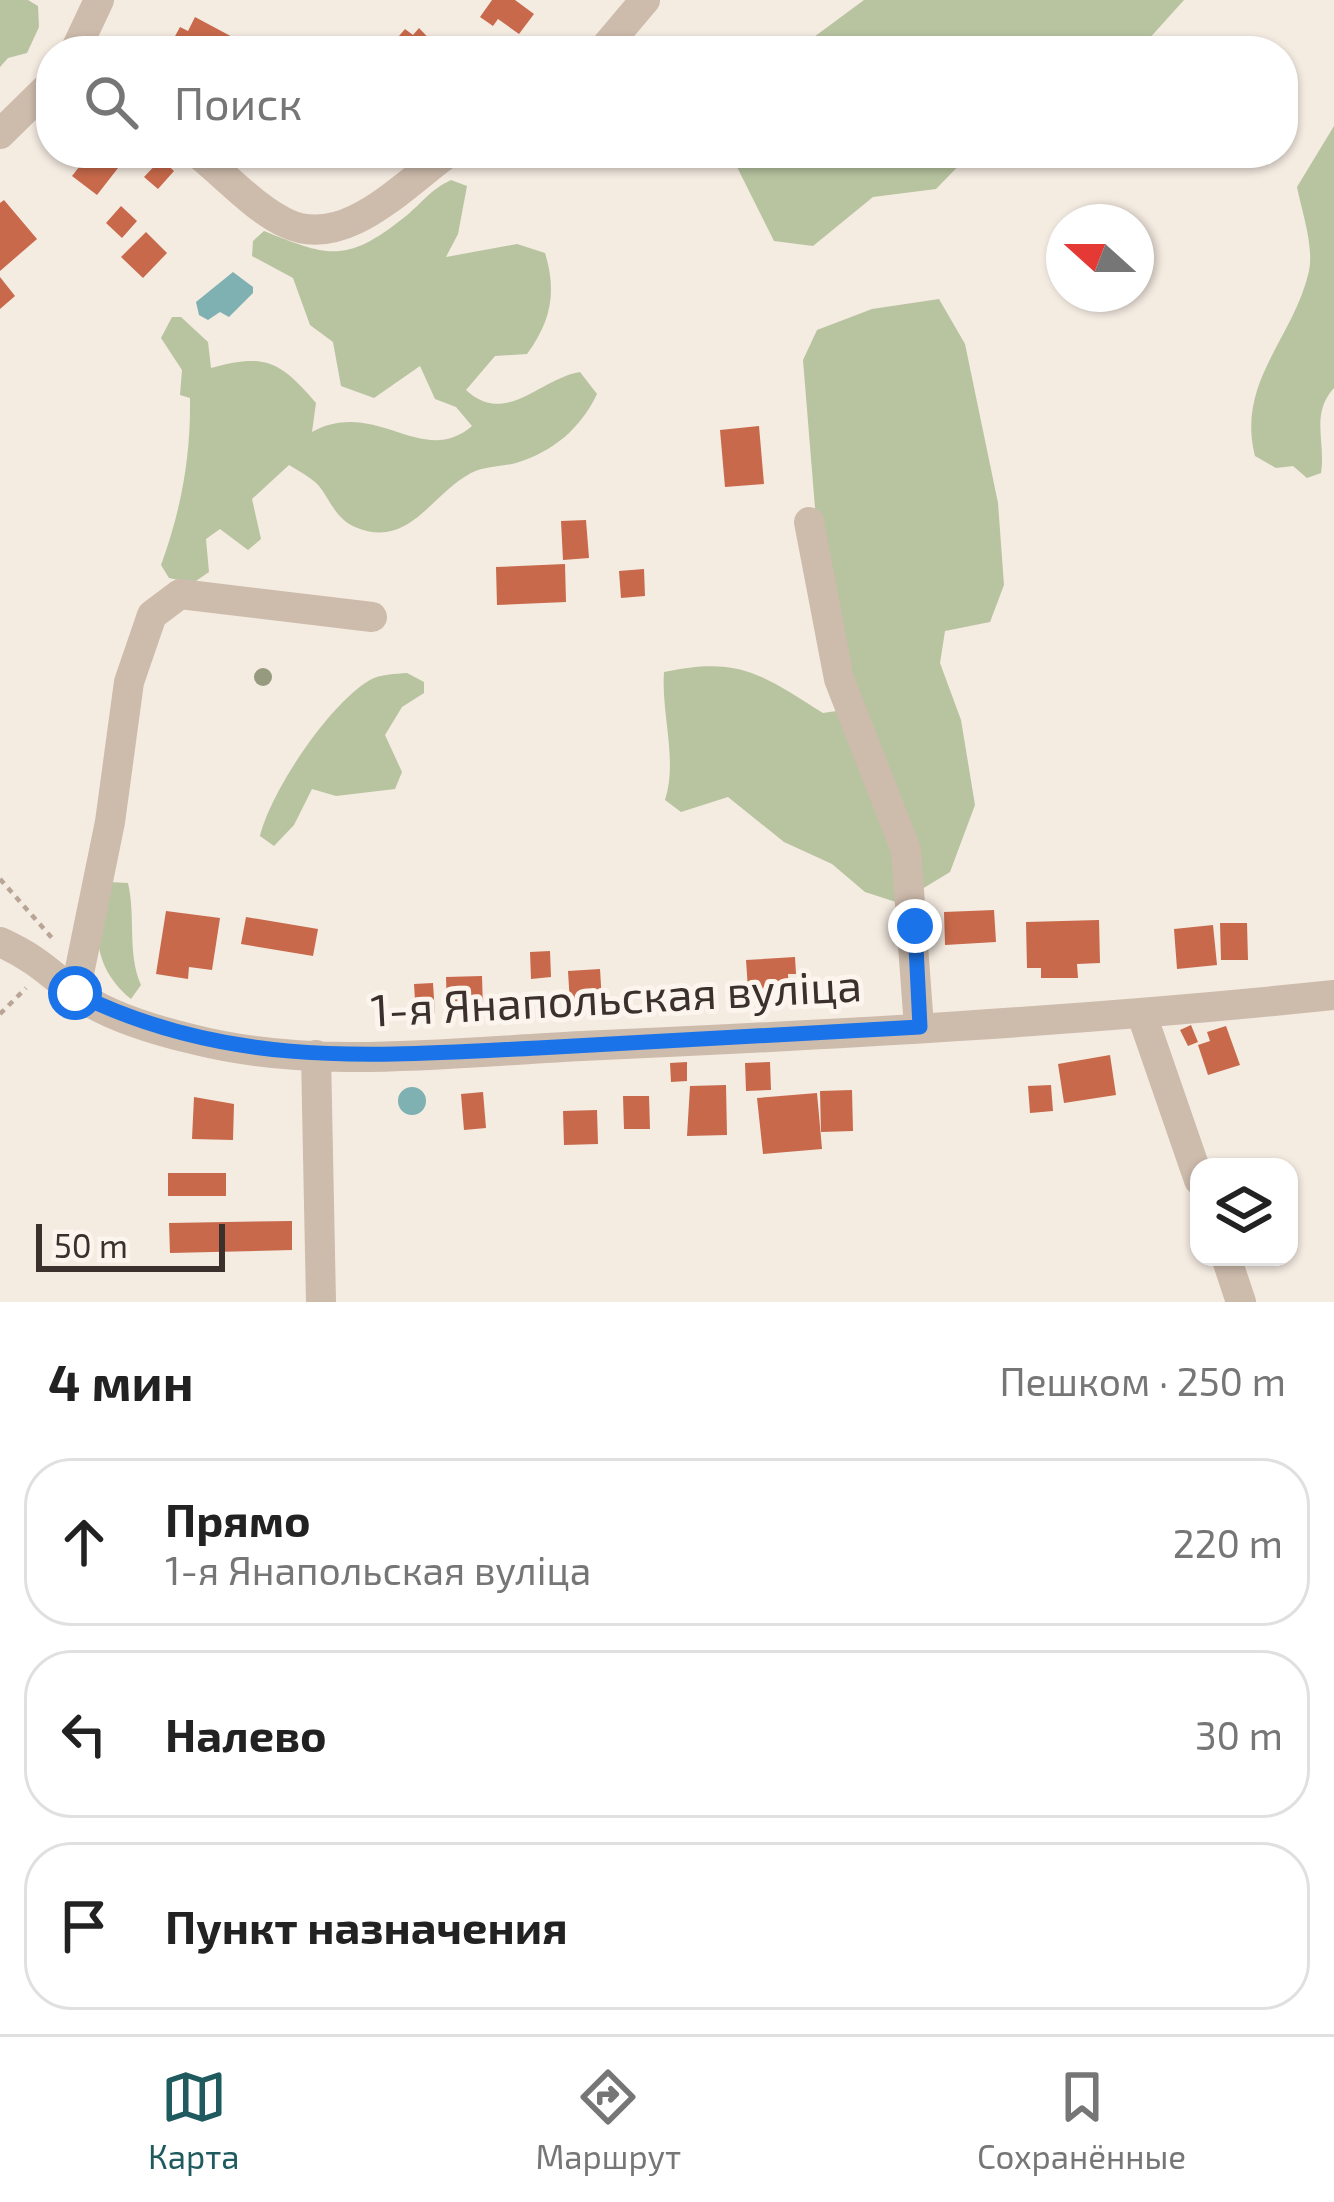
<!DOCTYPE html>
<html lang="ru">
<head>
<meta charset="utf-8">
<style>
	body { margin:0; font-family:"Exo 2",sans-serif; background:#f6f6f6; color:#222 }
	.controls { position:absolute; right:36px; bottom:36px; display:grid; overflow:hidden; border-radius:24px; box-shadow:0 3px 9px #0004 }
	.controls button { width:108px; height:108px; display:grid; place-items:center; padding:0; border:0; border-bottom:3px solid #e0e0e0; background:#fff; color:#222; font:60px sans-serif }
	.compass { position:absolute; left:1046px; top:204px; width:108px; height:108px; border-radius:50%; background:#fff; box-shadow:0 3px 9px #0004; rotate:291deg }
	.scale { position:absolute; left:36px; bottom:30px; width:189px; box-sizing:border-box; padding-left:12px; border:6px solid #3b302b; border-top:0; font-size:33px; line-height:42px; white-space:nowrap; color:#3b302b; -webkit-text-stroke:9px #fbf5ee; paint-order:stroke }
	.stop { position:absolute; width:36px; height:36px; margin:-27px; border:9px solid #1a73e8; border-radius:50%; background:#fff }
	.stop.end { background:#1a73e8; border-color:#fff; box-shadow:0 3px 12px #0008 }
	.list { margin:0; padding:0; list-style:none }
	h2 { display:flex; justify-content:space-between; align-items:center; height:156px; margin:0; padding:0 48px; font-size:51px }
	h2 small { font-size:39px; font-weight:400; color:#767676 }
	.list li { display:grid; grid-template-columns:78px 1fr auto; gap:36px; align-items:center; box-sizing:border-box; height:168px; margin:0 24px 24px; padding:0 24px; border:3px solid #e0e0e0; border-radius:48px }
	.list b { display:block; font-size:45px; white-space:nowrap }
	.list p { margin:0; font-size:39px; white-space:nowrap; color:#767676 }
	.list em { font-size:39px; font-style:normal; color:#767676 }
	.icon { flex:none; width:66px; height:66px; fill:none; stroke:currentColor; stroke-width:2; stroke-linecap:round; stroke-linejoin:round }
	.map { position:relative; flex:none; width:1334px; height:1302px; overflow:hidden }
	.search { position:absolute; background:#fff; box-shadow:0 3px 9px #0004; left:36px; right:36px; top:36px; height:132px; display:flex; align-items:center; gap:30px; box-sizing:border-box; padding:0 42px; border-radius:48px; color:#767676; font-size:45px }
	.sheet { height:732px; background:#fff }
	nav { display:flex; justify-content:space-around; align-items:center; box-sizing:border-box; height:168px; border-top:3px solid #e0e0e0; background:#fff; font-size:33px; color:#767676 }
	nav a { display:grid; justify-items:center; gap:6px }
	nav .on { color:#1f5a5e }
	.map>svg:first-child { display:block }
	.green { fill:#b8c4a0 }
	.water { fill:#7fb0b2 }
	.building { fill:#c8694b }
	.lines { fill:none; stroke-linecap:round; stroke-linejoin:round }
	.path { stroke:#b9a596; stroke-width:4.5; stroke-dasharray:6 6; stroke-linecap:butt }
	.minor { stroke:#cdbbac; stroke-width:30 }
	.tree { fill:#969b7f }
	.route { stroke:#1a73e8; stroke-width:15 }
	.labels { text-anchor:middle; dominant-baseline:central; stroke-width:10; stroke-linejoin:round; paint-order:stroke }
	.street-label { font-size:45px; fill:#3b302b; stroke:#fbf5ee }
</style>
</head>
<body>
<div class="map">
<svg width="1334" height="1302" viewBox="0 0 1334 1302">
	<rect width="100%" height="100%" fill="#f4ebe1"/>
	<!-- green -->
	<path class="green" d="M0,0H28L38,6L39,27L27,53L8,58L0,67Z
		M864,0H1184L1138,51H795Z
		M1334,126V388C1310,414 1326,442 1321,473L1307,478L1293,466L1276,468L1255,456C1236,382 1294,338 1309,271C1314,246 1302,212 1297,187Z
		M730,153H971L936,189L873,197L813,246L774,241Z
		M451,180L467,186L458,234L446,257L517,244L545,253C557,292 551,321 527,354L495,356L466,390C506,427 539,379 580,372L597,394C581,428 553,452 516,463C501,467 485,466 471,473C431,494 409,550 355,527C335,518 331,501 319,486C312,478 299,471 289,465L252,499L261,539L248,550L220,529L206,539L209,572L193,583L169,578L161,565C181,511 191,456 190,398L180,395L182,370L161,338L172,317H181L208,342L211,368C265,353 280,361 316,403L312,432C376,397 422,469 472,426L456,407L435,399L420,366L374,398L341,386L333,342L310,325L293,278L252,256L253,241L264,231C329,257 346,264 406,216C423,202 430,190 451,180Z
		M939,299L965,344L998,503L1004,585L990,622L945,631L940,663L961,720L975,805L950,872L899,903L865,892L832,864L784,842L728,797L681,812L665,800C678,760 661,714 664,672C739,656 761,674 823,713L864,707L822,594L803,360L817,330L872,309Z
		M407,673L424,682V693L402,707L385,735L402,772L395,789L336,796L312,789L294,825L274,846L260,836C271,791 329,704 370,680C380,674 396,674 407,673Z
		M109,882L128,883C136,918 127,953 141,985L131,999C93,968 90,926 109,882Z"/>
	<!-- water -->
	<path class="water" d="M233,272L253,287V293L229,317L220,312L208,320L199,315L196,302Z
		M398 1101a14 14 0 1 1 28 0a14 14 0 1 1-28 0Z"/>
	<!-- building -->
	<path class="building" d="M492,0H515L534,14L519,34L498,19L493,26L480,17Z
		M195,17L238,40L232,51H167L180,27L188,31Z
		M419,28L441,51H386L405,29L413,35Z
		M72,153H118L125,159L97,195L72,176L83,162Z
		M161,159L174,171L158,189L144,177Z
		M4,200L37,239L0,271V203Z
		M121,206L137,221L122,238L106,223Z
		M146,232L167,253L143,278L121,257Z
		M0,277L15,296L0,309Z
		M759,426L764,484L725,487L720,430Z
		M586,520L589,558L563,560L561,521Z
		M565,564L566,602L497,605L496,567Z
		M644,569L645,596L621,598L619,571Z
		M994,910L996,942L945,945L944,912Z
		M166,911L220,918L212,970L189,967L188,979L156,974Z
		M246,917L318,929L313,956L241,944Z
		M1099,920L1100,963L1077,964L1078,978H1041V968H1027L1026,922Z
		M1220,923H1247L1248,960H1221Z
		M1213,925L1217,965L1177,969L1174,929Z
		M550,951L551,977L531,979L530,952Z
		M795,957L796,974H788L789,996L761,998L760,988L748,989L746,960Z
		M600,969L602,1002L570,1004L568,971Z
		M482,976L483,1009L447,1010L446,977Z
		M433,983L435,1014L416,1016L414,984Z
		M1191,1025L1198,1042L1188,1046L1180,1030Z
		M1226,1026L1240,1065L1208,1075L1198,1045L1210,1041L1207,1032Z
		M1110,1055L1116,1095L1064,1103L1058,1064Z
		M687,1062V1081L671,1082L670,1063Z
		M770,1062L771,1090L746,1091L745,1063Z
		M726,1085L727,1135L687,1136L690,1086Z
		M1051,1085L1053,1111L1030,1113L1028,1086Z
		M852,1090L853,1131L821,1132L820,1091Z
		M483,1092L486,1128L464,1130L461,1094Z
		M817,1093L822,1149L763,1154L757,1098Z
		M623,1096H649L650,1129H624Z
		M194,1097L234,1104L233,1140L192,1139Z
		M597,1110L598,1144L564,1145L563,1111Z
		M168,1173H226V1196H168Z
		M292,1221V1250L170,1253L169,1223Z"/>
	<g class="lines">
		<!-- path -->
		<path class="path" d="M0,879L52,938
			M0,1014L26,988"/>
		<!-- minor -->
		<path class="minor" d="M75,51L99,0
			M602,51L645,0
			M0,134L51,84
			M197,153C225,175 254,208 286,223C344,251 403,185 448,153
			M809,522L839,679L906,850L919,1027
			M0,942C35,958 46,970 74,992C106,1016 154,1030 192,1039C316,1071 455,1052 582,1046C833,1035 1084,1021 1334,995
			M75,993L110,822L129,682L152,615L180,594L372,617
			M1142,1015L1199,1180
			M316,1055L321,1302
			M1226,1257L1241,1302"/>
	</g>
	<!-- trees -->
	<circle class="tree" cx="263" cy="677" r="9"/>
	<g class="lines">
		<!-- route -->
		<path class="route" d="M75,993C229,1069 372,1056 538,1048C665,1042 792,1033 920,1027L915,926"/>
	</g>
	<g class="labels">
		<!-- street labels -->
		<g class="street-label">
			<text transform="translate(616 996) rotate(-3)">1-я Янапольская вуліца</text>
		</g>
	</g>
</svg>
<div class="controls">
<button><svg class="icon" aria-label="layers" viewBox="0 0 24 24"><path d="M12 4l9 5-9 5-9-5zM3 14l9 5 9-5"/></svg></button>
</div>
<svg class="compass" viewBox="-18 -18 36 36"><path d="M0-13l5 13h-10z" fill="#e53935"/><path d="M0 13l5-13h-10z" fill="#767676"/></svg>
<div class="scale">50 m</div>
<div class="stop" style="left:75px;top:993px"></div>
<div class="stop end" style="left:915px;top:926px"></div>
<div class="search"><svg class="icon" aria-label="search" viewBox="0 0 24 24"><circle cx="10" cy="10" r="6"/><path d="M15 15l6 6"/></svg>Поиск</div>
</div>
<section class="sheet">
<h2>4 мин<small>Пешком · 250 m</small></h2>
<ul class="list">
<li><svg class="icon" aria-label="ahead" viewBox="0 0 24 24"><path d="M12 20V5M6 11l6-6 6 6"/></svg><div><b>Прямо</b><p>1-я Янапольская вуліца</p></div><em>220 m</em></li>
<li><svg class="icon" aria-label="left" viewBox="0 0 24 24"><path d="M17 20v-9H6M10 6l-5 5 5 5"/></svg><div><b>Налево</b></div><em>30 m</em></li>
<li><svg class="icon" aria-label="arrive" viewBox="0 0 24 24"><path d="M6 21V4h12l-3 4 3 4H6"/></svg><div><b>Пункт назначения</b></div></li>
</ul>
</section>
<nav>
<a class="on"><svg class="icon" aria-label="map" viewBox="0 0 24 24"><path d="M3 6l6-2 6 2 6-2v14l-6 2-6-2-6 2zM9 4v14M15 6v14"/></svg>Карта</a>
<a><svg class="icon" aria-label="directions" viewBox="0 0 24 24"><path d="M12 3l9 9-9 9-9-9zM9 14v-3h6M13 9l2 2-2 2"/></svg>Маршрут</a>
<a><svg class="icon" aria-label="saved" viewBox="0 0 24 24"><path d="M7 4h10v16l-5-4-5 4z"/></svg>Сохранённые</a>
</nav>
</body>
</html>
